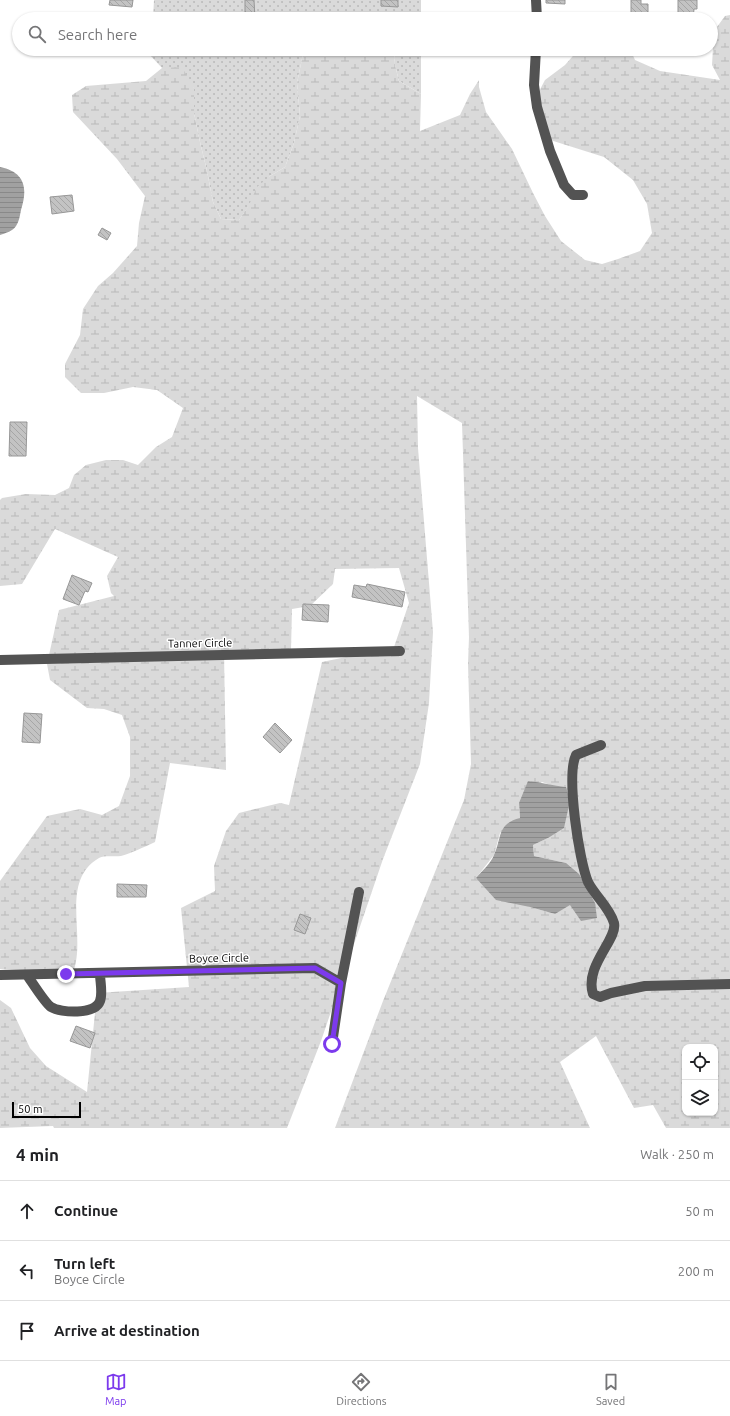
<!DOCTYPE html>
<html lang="en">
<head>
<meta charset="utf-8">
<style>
	body { margin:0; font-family:Ubuntu,sans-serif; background:#f6f6f6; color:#202124 }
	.controls { position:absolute; right:12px; bottom:12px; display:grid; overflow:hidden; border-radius:8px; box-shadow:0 1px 3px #0004 }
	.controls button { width:36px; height:36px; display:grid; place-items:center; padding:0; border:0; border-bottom:1px solid #e0e0e0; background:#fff; color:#202124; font:20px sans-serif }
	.scale { position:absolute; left:12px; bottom:10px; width:69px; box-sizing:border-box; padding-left:4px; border:2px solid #000; border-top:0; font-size:11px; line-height:14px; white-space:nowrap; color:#000; -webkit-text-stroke:3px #fff; paint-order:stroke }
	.stop { position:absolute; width:12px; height:12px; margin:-9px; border:3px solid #7c3aed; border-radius:50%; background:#fff }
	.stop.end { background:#7c3aed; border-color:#fff; box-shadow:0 1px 4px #0008 }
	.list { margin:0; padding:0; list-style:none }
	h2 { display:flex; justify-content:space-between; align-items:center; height:52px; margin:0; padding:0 16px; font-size:17px }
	h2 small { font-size:13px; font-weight:400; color:#757577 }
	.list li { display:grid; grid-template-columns:26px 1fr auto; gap:12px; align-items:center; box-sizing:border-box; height:60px; padding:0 16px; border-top:1px solid #e0e0e0 }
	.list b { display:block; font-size:15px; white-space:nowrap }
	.list p { margin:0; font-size:13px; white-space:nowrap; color:#757577 }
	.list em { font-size:13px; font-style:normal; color:#757577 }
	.icon { flex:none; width:22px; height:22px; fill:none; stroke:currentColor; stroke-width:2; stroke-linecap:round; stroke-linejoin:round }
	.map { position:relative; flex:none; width:730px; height:1128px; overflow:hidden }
	.search { position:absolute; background:#fff; box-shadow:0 1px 3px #0004; left:12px; right:12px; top:12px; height:44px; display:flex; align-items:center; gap:10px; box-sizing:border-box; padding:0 14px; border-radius:22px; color:#757577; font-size:15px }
	.sheet { height:232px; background:#fff }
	nav { display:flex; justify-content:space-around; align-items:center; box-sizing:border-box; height:56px; border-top:1px solid #e0e0e0; background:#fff; font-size:11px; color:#757577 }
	nav a { display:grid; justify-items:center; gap:2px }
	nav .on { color:#7c3aed }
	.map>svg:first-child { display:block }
	.grass { fill:url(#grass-dots) }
	.wetland { fill:url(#wetland-marsh); fill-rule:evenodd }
	.water { fill:url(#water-rules) }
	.building { fill:url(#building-back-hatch); stroke:#979797 }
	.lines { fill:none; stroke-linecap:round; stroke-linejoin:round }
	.minor { stroke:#535353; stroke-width:10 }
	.route { stroke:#7c3aed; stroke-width:5 }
	.labels { text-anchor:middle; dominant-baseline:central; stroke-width:3; stroke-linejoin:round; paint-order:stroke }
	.street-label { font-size:11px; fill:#000; stroke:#fff }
</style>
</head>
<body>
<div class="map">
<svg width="730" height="1128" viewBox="0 0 730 1128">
	<defs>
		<pattern id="grass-dots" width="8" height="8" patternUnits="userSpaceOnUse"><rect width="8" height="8" fill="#dadada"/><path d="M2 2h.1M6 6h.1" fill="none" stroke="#b9b9b9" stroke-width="1.8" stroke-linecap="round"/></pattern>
		<pattern id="wetland-marsh" width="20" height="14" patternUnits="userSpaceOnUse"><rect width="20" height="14" fill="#dadada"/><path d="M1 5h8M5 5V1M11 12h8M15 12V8" fill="none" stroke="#b9b9b9"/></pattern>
		<pattern id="water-rules" width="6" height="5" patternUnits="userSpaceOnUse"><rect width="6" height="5" fill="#a1a1a1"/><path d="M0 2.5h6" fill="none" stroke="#898989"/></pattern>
		<pattern id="building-back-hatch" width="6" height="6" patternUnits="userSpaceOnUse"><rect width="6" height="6" fill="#c3c3c3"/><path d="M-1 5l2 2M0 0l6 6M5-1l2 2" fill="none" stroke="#a6a6a6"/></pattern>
	</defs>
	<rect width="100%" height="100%" fill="#fff"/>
	<!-- grass -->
	<path class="grass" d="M154,0H421V19H153Z
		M148,49H304L297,83L300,116L294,143L285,167L270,176L239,220L221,219L213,202L207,171L200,142L194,113V88L163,69L148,53Z
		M394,49H421V94L399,81L395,65Z"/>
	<!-- wetland -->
	<path class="wetland" d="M730,15V1128H666L653,1105L634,1108L596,1036L560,1062L590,1128H335L383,1001L464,800L471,764L468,664L469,637L462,423L417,396L418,448L433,632L429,703L420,764L383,859L321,1041L287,1128H54L53,1126L0,1128V1000L11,1008L30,1048L46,1066L87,1092L97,993L189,987L181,908L215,891L214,866L226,831L239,813L280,803L289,805L322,662L394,647L409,603L399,568L335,569L333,584L310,606L292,609L291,650L224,653L226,770L170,763L155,842C144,847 132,853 121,856C114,857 105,855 99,858C59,881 87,937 73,972L0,969V881L47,816L80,809L102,815L119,806L130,776V737L122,715L104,709L87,708L50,680L47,664L59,610L114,596L111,593L107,576L118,557L55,529L22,584L0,586V500L2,498L26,494L55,495L69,488L74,475L86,465L106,460H123L138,465L156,447L172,437L183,408L157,390L133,387L104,393H81L65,377V364L80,335L83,309L98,286L113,273L137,246L139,223L145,196L117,159L73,112L72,95L86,86L146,81L162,68L182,67L194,88V113L200,142L207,171L213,202L221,219L239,220L249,205L257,187L270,176L285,167L294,143L300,116L297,83L304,49H394L395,65L399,81L421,94L420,131L460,115L470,94L479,80V87L486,112L512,149L533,193L545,216L561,241L585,260L602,264L618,259L640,251L652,233L647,204L633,180L604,157L547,139L535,99L545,80L565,65L579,49H630L635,60L660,71L720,80L712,65L714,31L725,16ZM542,782L553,786L566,787L548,838L533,845L534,856L566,863L555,914L530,907L476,878L494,855L500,833L520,818L519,803ZM685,1047H715V1113H685Z"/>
	<!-- water -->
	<path class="water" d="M0,167C25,172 28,188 21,210C20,215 19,222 16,226C13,231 6,233 0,235Z
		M528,781C541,782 553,786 566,787L570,801L564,828L548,838L533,845L534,856L566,863L579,874L595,903L597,918L581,921L570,905L555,914L530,907L496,900L476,878C482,871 491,863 494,855C502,837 497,824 520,818L519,803Z"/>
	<!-- building -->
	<path class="building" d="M110,0H133L132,7L109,5Z
		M245,0H254L255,19H245Z
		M381,0H398V7L381,6Z
		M546,0H565V4L546,3Z
		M631,0H641V4H648V19H631Z
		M678,0H697V9H694L693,19H678Z
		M72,195L74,211L52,214L50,197Z
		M102,228L111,233L107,240L98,235Z
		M10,422H27L26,456H9Z
		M72,575L92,583L88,592L85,591L79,605L63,599Z
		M367,584L405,592L402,607L352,597L354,585L366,587Z
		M303,604L329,605L328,622L302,620Z
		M24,713L42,714L40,743L22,742Z
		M275,723L292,740L280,753L263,737Z
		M117,884L147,885L146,897H117Z
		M300,914L311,918L305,934L294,930Z
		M76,1026L95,1033L90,1048L70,1041Z"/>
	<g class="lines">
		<!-- minor -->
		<path class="minor" d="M536,0L537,19
			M536,49L534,85L537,107L550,151L564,185L573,195H583
			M0,660L400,651
			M601,745L576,755C566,775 579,861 588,882C595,896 610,908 614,923C618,939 584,966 593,994L600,997L611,993L645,986L730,984
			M0,975L315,968L341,983L359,892
			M27,975C32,982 45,1003 51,1007C61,1013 95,1015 100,1001C103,993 100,982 100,973
			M332,1044L341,983"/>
	</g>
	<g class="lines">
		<!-- route -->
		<path class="route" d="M66,974L315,968L341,983L332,1044"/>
	</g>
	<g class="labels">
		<!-- street labels -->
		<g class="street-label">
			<text transform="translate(200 643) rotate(-1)">Tanner Circle</text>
			<text transform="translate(219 958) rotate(-1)">Boyce Circle</text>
		</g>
	</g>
</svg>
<div class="controls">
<button><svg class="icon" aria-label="locate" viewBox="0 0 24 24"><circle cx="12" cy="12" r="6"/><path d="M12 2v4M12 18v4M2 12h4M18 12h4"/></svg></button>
<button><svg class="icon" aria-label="layers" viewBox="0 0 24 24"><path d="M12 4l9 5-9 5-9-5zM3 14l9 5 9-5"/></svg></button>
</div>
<div class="scale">50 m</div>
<div class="stop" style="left:332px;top:1044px"></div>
<div class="stop end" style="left:66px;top:974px"></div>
<div class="search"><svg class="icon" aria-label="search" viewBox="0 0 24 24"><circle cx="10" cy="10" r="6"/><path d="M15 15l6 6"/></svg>Search here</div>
</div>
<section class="sheet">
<h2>4 min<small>Walk · 250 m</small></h2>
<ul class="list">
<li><svg class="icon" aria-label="ahead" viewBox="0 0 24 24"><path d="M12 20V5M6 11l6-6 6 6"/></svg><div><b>Continue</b></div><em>50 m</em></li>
<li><svg class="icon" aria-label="left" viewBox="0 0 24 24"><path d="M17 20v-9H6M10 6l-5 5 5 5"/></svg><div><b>Turn left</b><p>Boyce Circle</p></div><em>200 m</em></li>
<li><svg class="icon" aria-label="arrive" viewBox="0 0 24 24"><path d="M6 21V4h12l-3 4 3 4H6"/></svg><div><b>Arrive at destination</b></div></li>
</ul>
</section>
<nav>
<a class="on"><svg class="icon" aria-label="map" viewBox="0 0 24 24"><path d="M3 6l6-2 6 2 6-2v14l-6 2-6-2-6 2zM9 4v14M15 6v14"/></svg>Map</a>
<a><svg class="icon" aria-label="directions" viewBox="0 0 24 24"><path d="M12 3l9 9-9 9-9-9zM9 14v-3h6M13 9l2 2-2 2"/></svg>Directions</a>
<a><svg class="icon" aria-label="saved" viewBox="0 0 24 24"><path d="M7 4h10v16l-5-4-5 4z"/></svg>Saved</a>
</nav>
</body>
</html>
